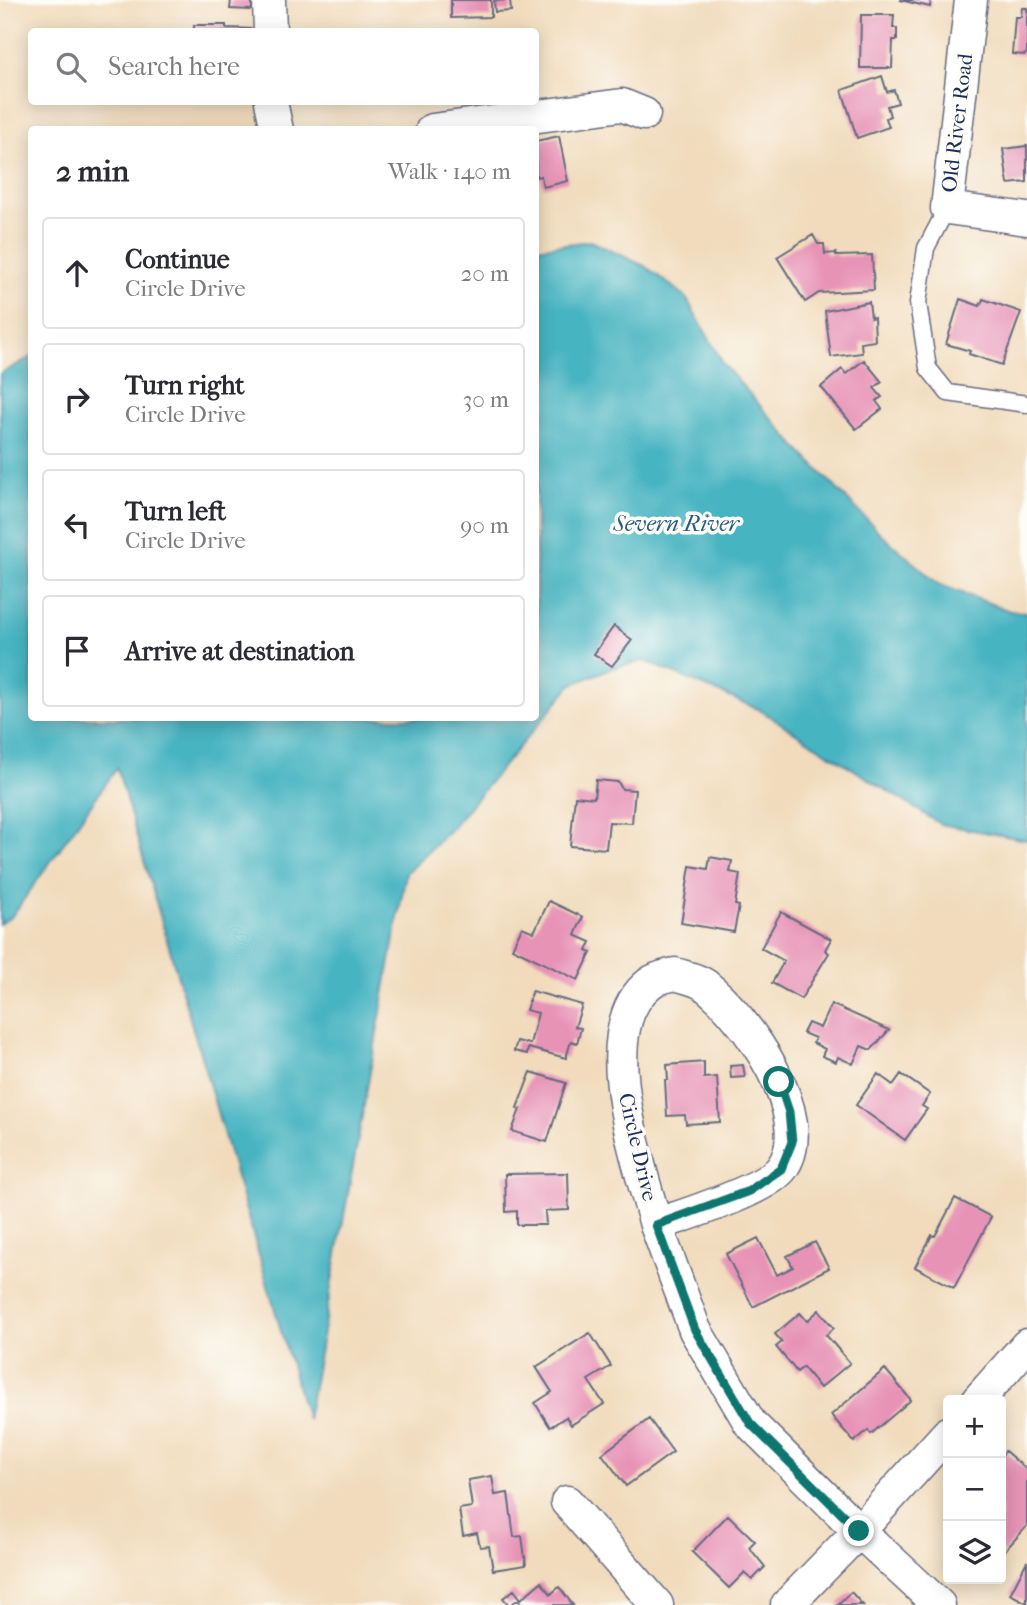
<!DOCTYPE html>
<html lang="en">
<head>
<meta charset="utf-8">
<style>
  body { margin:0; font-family:"IM FELL French Canon",serif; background:#f2f2f3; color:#2b2b33 }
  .controls { position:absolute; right:21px; bottom:21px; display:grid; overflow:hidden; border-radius:7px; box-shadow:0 4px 18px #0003 }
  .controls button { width:63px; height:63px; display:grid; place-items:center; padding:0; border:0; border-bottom:2px solid #e1e1e2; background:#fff; color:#2b2b33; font:35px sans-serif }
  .stop { position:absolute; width:21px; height:21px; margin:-16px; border:5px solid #0f766e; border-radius:50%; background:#fff }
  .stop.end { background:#0f766e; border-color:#fff; box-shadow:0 2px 7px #0008 }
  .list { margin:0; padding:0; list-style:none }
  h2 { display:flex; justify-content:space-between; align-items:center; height:91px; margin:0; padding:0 28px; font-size:30px }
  h2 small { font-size:23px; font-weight:400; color:#7c7c81 }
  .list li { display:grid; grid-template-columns:46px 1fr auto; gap:21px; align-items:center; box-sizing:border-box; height:112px; margin:0 14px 14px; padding:0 14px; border:2px solid #e1e1e2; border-radius:7px }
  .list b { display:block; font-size:26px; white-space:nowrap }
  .list p { margin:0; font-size:23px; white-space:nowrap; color:#7c7c81 }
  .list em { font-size:23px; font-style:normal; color:#7c7c81 }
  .icon { flex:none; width:38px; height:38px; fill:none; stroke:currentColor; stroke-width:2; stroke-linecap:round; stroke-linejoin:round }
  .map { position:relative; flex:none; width:1027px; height:1605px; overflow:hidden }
  .search { position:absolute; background:#fff; box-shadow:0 4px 18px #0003; left:28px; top:28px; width:511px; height:77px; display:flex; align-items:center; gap:18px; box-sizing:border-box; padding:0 24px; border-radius:7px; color:#7c7c81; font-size:26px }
  .panel { position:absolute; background:#fff; box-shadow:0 4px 18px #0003; left:28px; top:126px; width:511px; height:595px; border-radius:7px }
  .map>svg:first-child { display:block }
</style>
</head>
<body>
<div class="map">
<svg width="1027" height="1605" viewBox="0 0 1027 1605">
  <rect width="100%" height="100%" fill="#fdfcf7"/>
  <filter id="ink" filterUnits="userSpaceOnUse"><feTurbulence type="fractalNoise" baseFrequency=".0143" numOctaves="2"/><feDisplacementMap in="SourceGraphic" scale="14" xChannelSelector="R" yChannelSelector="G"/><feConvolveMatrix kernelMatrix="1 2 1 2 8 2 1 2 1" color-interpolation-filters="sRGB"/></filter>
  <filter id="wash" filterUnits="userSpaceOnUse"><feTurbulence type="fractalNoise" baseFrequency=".00686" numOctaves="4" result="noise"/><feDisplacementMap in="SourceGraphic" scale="28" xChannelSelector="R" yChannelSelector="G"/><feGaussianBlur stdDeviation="1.57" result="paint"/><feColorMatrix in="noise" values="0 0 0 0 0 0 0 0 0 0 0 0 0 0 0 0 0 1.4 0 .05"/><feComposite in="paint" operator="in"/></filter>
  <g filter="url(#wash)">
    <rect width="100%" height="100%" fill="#f1dbbc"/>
    <!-- water -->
    <path fill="#46b4c1" stroke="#307290" stroke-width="2" d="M590 241 645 266 685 296 724 365 802 453 882 535 938 584 1010 611 1027 612V840L940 824 758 709 645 661 611 668 571 685 449 831 406 873 307 1420 117 768 12 916 0 924V374L31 357 32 718H536V248Z"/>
    <g id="blocks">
      <!-- building -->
      <path fill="#e793b6" d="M231 0H252V10L230 9Z
        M451 0H491V17L451 18Z
        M510 0 511 11 495 12 494 1Z
        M900 0H931L930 7Z
        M1022 8H1027V52L1025 55 1012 54 1015 17H1021Z
        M861 15H894L893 28H897V40H893L892 68H860Z
        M194 25H226V28L254 29V32H194Z
        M882 76 887 92 894 90 898 103 887 106 890 116 886 118 889 127 857 138 842 90Z
        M559 136 568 181 543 187 541 176 536 177V141Z
        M1027 146V182L1008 184 1003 149Z
        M813 235 818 244H824L825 254 836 253V256L872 255 874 290 819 293 805 302 777 257Z
        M960 299 980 306 983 299 1021 312 1002 365 969 354 970 351 946 344Z
        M869 302 871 318 874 317 875 341 861 343 862 353 831 357 825 311Z
        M864 360 882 382 874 388 882 397 876 401 882 409 856 429 821 387 842 369 846 374Z
        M614 626 632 640 612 666 594 654Z
        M596 780 618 782 622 789 635 790 632 823 609 822 606 849 570 846 575 796 594 798Z
        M710 857 732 861 730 872 740 874 735 905 739 906 734 932 681 923 690 866 708 869Z
        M549 901 583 917 575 935 591 942 587 951 591 953 578 980 512 948 522 927 534 932Z
        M781 912 831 939 825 950 829 953 801 999 772 983 784 961 761 948Z
        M532 991 582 1005 575 1027 581 1028 577 1043 571 1041 566 1058 528 1048 527 1054 514 1051 517 1041 530 1044 538 1013 526 1010Z
        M831 1004 889 1030 871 1050 861 1046 853 1064 838 1057 836 1062 822 1056 825 1049 813 1043 815 1038 803 1033 808 1023 820 1028Z
        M704 1062V1078L717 1077 720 1122 686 1124 685 1115 667 1116 665 1080H668L667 1065Z
        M743 1065 745 1077 731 1078 730 1066Z
        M531 1072 566 1083 547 1142 512 1131 520 1109 517 1108Z
        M878 1074 893 1085 901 1074 930 1094 922 1106 927 1109 905 1140 856 1105Z
        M568 1173 569 1210 545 1211 546 1225H517V1211L506 1212 505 1174Z
        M955 1198 991 1217 954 1288 915 1267 932 1235 935 1236Z
        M758 1238 777 1275 793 1267 787 1256 815 1242 829 1268 753 1307 726 1254Z
        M819 1310 834 1328 826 1335 850 1363 820 1388 803 1367 797 1372 776 1347 782 1342 775 1334 800 1313 807 1321Z
        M590 1333 611 1366 588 1380 604 1404 571 1425 566 1417 550 1427 535 1403 552 1392 536 1367Z
        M885 1369 911 1400 871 1434 868 1430 854 1442 831 1415Z
        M649 1419 673 1452 626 1486 602 1454Z
        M1005 1451 1027 1470V1526L1001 1555V1456Z
        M492 1476 495 1495 508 1493 514 1537 522 1536 526 1565 493 1570 489 1546 480 1547 477 1533 463 1536 459 1509 472 1507 468 1480Z
        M728 1515 755 1541 749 1547 765 1567 752 1580 744 1573 729 1588 692 1552Z
        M1027 1561V1603L1010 1594Z
        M541 1582 551 1594 559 1587 573 1605H523L518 1600 509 1605 503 1598 514 1590 521 1599Z
        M851 1592 863 1605H837Z"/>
    </g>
  </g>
  <g filter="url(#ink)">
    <use href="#blocks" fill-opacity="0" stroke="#666b7f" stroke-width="2"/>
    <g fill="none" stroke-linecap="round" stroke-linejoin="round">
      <defs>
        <path id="service" d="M947 208 926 248 918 303 928 368 948 393 1027 404"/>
        <path id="minor" d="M269 0 270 32
          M971 0 947 208 1027 219
          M271 102 277 130
          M432 130 622 105 644 114
          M675 974C684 977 697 979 705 985 745 1016 818 1117 782 1168 766 1190 684 1215 656 1225 640 1165 590 1029 650 983 656 978 667 976 675 974Z
          M656 1225 695 1330 750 1423 859 1531 939 1605
          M978 1400 1027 1345
          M567 1502 657 1605
          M787 1605 859 1531 948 1433"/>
      </defs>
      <!-- service casing -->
      <use href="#service" stroke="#666b7f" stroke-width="19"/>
      <!-- minor casing -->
      <use href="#minor" stroke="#666b7f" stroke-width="35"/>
      <!-- service -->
      <use href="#service" stroke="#fff" stroke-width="16"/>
      <!-- minor -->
      <use href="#minor" stroke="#fff" stroke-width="32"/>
    </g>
  </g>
  <g fill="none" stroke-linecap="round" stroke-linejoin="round" filter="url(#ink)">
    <!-- route -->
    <path stroke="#0f766e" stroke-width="9" d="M779 1082 789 1112 792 1142 781 1169 749 1191 656 1225 695 1330 750 1423 859 1531"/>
  </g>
  <g text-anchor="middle" stroke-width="7" stroke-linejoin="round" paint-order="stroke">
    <!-- street labels -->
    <g font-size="21" fill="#1b2f5e" stroke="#fdfcf7">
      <text transform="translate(957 123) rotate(-83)" y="7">Old River Road</text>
      <text transform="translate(638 1147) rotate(77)" y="7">Circle Drive</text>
    </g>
    <!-- water labels -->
    <g font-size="23" font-style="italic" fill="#2a5e81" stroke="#fdfcf7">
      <text x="676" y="531">Severn River</text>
    </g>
  </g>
</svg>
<div class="controls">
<button>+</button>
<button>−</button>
<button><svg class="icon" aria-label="layers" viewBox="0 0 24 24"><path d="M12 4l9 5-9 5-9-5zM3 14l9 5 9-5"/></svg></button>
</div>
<div class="stop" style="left:779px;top:1082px"></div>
<div class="stop end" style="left:859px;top:1531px"></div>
<div class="search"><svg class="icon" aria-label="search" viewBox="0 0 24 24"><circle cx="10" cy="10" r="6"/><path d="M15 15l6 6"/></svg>Search here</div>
<section class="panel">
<h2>2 min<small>Walk · 140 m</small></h2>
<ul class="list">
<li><svg class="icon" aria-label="ahead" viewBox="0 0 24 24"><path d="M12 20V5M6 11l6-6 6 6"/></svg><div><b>Continue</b><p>Circle Drive</p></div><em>20 m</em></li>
<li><svg class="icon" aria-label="right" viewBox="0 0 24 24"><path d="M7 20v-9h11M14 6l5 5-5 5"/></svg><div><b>Turn right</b><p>Circle Drive</p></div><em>30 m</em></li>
<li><svg class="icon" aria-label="left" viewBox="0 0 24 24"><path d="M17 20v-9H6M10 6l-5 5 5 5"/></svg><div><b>Turn left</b><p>Circle Drive</p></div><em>90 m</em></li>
<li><svg class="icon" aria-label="arrive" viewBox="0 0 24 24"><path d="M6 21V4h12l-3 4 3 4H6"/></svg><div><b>Arrive at destination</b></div></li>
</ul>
</section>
</div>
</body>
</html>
